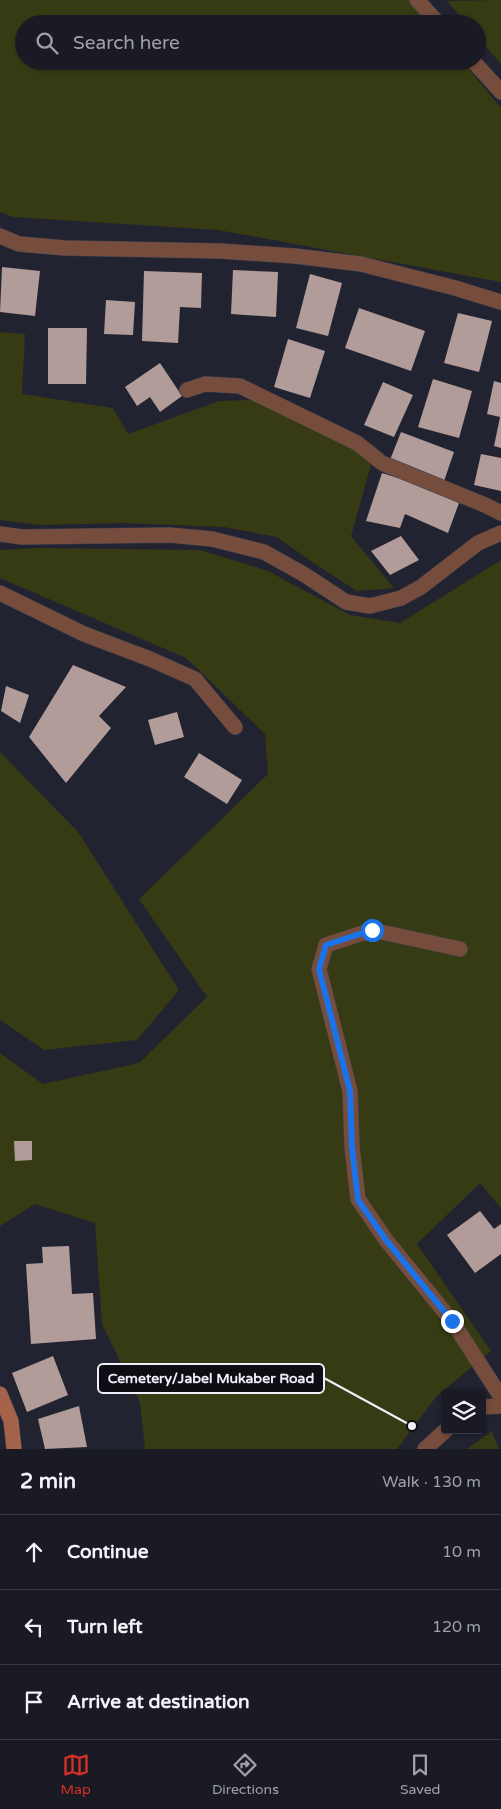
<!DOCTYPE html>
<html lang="en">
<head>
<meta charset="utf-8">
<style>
  body { margin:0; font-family:"Varela Round",sans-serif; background:#272732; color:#f1f3f6 }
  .controls { position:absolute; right:15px; bottom:15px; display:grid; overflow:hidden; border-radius:5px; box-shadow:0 1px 4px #0004 }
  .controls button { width:45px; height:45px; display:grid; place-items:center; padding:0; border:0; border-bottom:1px solid #383842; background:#1a1a25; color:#f1f3f6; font:25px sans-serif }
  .stop { position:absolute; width:15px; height:15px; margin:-11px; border:4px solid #1a73e8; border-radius:50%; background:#fff }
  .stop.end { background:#1a73e8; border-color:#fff; box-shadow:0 1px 5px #0008 }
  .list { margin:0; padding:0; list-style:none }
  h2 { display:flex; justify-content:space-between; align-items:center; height:65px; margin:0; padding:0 20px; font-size:21px }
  h2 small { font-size:16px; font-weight:400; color:#9fa1a7 }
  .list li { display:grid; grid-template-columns:32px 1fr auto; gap:15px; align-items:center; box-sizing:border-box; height:75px; padding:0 20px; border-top:1px solid #383842 }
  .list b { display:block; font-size:19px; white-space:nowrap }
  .list em { font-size:16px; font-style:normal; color:#9fa1a7 }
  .icon { flex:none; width:28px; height:28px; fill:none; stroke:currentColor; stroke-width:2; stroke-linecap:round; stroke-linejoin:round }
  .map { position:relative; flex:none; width:501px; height:1449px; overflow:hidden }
  .search { position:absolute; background:#1a1a25; box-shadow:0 1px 4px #0004; left:15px; right:15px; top:15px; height:55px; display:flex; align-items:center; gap:12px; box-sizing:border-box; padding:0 18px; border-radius:28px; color:#9fa1a7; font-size:19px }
  .sheet { height:290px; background:#1a1a25 }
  nav { display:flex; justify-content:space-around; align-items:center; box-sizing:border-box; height:70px; border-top:1px solid #383842; background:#1a1a25; font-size:14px; color:#9fa1a7 }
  nav a { display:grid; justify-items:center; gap:2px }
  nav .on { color:#d93025 }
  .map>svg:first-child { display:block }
</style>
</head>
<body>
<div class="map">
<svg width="501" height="1449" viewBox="0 0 501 1449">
  <rect width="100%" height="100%" fill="#222331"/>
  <!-- green -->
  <path fill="#373b14" d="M0 0H410L430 24H24V61H462L501 108V282L218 230 13 217 0 212Z
    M501 0V64L477 36V24H467L447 1Z
    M0 332 25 334 22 394 113 408 128 434 219 401 274 399 376 447 351 536 394 588 357 591 315 564 277 537 224 527 124 523 40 525 0 520Z
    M37 548 200 550 268 571 350 615 400 623 501 560V1208L480 1183 417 1244 491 1351 436 1397 397 1449H145L140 1402 102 1324 95 1223 35 1204 0 1226V1053L43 1084 139 1063 207 997 139 899 268 774 265 734 186 658 0 578V550Z
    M0 752 78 832 179 990 137 1040 44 1050 0 1020Z
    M492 1431 499 1449H467Z"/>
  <!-- building -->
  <path fill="#b19c99" d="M2 267 40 271 35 316 0 312Z
    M233 270 278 272 276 317 231 314Z
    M144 271 202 273 201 308 180 307 178 343 142 341Z
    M310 274 342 283 328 336 296 328Z
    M106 300 135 302 133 335 104 334Z
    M359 308 425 331 411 371 345 348Z
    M458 313 492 321 479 372 444 363Z
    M48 328H87L86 384H48Z
    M288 339 325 351 310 398 274 387Z
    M160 363 182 396 160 412 150 397 137 406 125 387Z
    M433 379 472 391 459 438 418 427Z
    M494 381 501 383V448L494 446 500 417 487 414Z
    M383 382 413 395 394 437 364 425Z
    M401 432 454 452 443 484 390 460Z
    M481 454 501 458V491L474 485Z
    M382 473 418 484 459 503 448 533 405 514 400 528 366 521Z
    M401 536 419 560 390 575 371 551Z
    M73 665 126 687 99 716 111 728 66 783 29 737Z
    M6 686 29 695 20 723 1 711Z
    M177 712 184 737 155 745 148 720Z
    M199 753 242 780 227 804 184 777Z
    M14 1141H32V1160L15 1161Z
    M480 1211 494 1229 501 1224V1254L475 1273 447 1235Z
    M69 1246 72 1294 93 1293 96 1339 31 1344 26 1264 43 1263 42 1247Z
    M53 1356 68 1395 27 1412 12 1373Z
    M79 1406 87 1447 45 1449 38 1419Z"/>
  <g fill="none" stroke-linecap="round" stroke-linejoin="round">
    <defs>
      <path id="street" d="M417 0 439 24
        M473 61 501 92
        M0 236 19 244 65 248 220 251 295 256 361 264 455 288 501 302
        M187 390 205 384 240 386 357 443 382 463 485 505 501 513
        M0 534 22 537 170 535 212 539 264 552 305 575 346 602 370 606 401 598 421 587 478 543 501 533
        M0 593 84 634 150 659 195 679 235 727
        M460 949 372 930 326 945 319 969 350 1091 352 1147 358 1199 386 1240 452 1321 501 1397
        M482 1407 501 1406
        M425 1449 446 1430"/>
      <path id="secondary" d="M0 1394 11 1421 14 1449"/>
    </defs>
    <!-- street casing -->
    <use href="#street" stroke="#3f404d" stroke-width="16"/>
    <!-- secondary casing -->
    <use href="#secondary" stroke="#3f404d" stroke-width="16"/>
    <!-- street -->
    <use href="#street" stroke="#764d3d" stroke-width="15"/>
    <!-- secondary -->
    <use href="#secondary" stroke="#a36249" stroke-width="15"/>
  </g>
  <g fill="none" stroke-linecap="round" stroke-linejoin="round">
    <!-- route -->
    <path stroke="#1a73e8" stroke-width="6" d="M372 930 326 945 319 969 350 1091 352 1147 358 1200 386 1240 452 1321"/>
  </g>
  <!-- callouts -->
  <path fill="none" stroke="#eff0f9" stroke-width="2" d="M412 1426L324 1378"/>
  <circle fill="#eff0f9" stroke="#0d0d13" stroke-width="2" cx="412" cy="1426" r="5"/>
  <rect fill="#0d0d13" stroke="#eff0f9" stroke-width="2" x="98" y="1364" width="226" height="29" rx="5"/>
  <g font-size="14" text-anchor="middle" font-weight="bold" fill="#eff0f9">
    <text x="211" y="1383">Cemetery/Jabel Mukaber Road</text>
  </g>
</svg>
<div class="controls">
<button><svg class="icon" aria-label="layers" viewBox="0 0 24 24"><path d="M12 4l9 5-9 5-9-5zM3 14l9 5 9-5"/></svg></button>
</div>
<div class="stop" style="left:372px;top:930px"></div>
<div class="stop end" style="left:452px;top:1321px"></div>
<div class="search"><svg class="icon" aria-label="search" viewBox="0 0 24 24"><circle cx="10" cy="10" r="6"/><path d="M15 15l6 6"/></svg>Search here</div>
</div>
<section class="sheet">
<h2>2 min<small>Walk · 130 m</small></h2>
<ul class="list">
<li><svg class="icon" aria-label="ahead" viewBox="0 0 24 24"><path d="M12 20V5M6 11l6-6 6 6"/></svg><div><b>Continue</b></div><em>10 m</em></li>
<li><svg class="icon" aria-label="left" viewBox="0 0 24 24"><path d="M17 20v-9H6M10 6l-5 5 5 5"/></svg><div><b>Turn left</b></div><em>120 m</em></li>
<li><svg class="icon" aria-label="arrive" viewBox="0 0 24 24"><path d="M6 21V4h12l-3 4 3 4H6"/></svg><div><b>Arrive at destination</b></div></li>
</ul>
</section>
<nav>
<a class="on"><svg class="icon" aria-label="map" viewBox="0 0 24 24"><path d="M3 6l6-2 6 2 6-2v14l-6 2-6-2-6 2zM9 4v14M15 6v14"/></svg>Map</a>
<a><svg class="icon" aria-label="directions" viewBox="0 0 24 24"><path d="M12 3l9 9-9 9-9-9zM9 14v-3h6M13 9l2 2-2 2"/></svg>Directions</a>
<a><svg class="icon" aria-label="saved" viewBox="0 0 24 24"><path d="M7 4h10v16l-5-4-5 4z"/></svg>Saved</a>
</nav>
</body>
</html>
